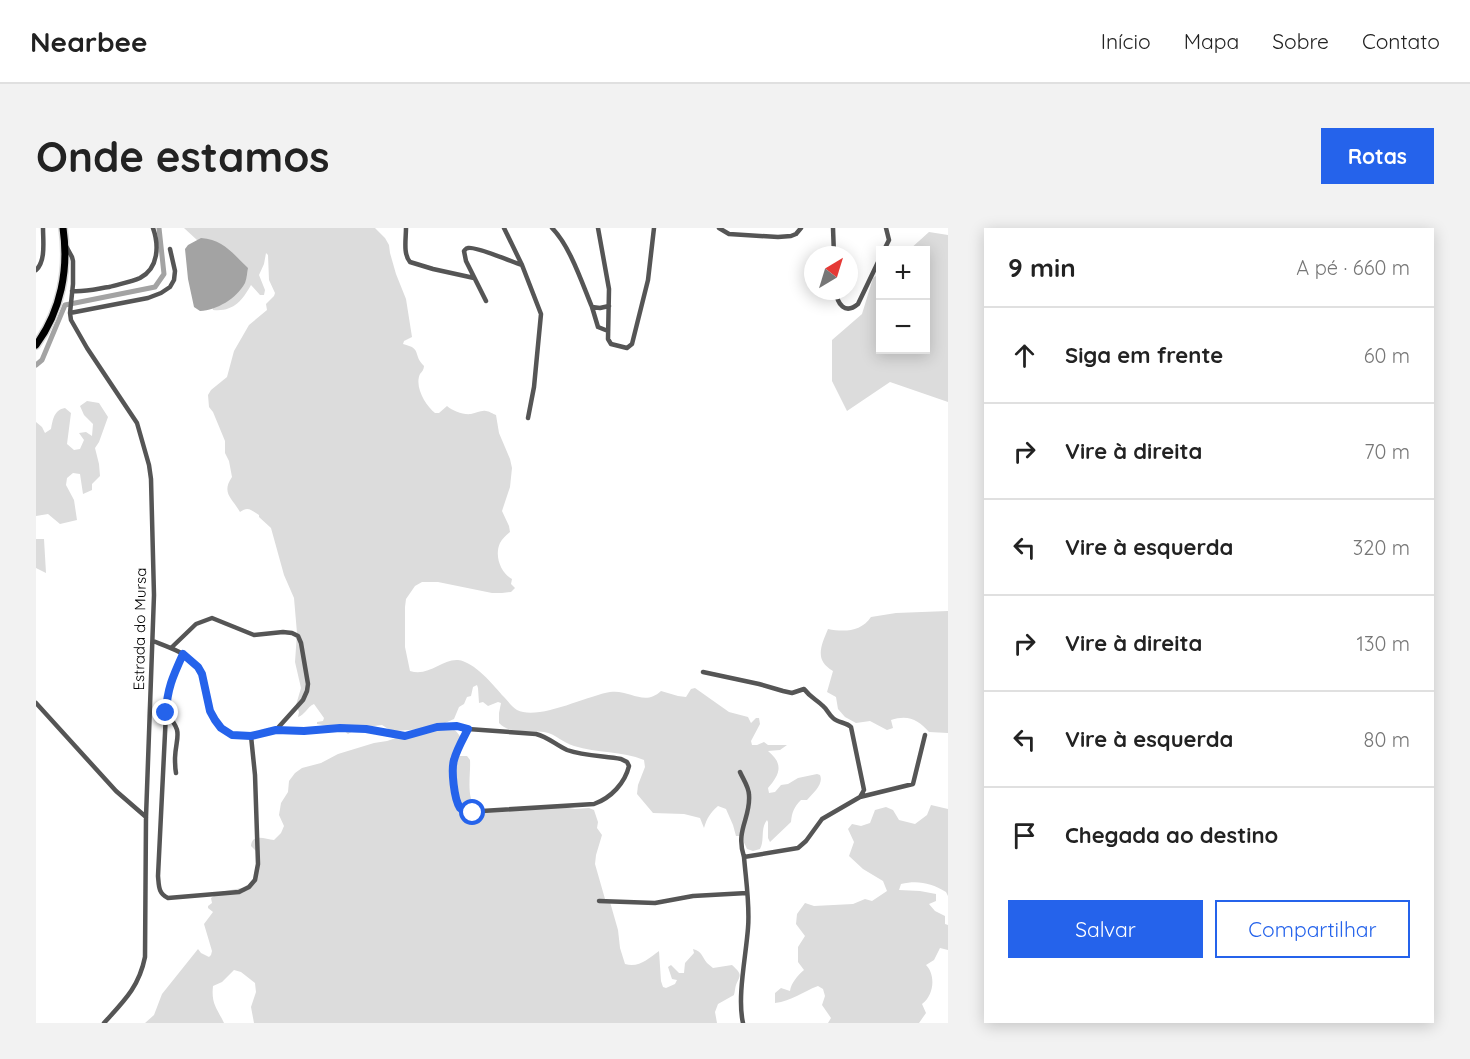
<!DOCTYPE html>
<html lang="pt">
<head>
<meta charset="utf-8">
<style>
  body { margin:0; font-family:Quicksand,sans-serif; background:#f2f2f2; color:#222 }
  .controls { position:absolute; right:18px; top:18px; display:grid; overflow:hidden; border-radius:0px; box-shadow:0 3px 15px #0003 }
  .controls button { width:54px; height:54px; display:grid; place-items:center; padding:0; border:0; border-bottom:2px solid #e0e0e0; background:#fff; color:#222; font:30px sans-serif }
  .compass { position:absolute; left:768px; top:18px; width:54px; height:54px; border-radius:50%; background:#fff; box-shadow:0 3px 15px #0003; rotate:38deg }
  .stop { position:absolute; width:18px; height:18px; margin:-14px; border:4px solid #2563eb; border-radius:50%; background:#fff }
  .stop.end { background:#2563eb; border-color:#fff; box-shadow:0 2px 6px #0008 }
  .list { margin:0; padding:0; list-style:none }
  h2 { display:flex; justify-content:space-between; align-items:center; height:78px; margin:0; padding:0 24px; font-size:26px }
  h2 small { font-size:20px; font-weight:400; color:#767676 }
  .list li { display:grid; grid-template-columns:39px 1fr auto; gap:18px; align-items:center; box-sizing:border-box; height:96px; padding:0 24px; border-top:2px solid #e0e0e0 }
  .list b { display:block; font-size:22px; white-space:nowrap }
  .list em { font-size:20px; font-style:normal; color:#767676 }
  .actions { display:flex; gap:12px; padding:18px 24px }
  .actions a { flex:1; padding:14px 0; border:2px solid #2563eb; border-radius:0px; text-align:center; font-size:21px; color:#2563eb }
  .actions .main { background:#2563eb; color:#fff }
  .icon { flex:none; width:33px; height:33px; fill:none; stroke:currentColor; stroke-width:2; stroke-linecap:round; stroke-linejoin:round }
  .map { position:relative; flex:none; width:912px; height:795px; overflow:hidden; border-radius:0px }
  header { display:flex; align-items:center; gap:36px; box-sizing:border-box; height:84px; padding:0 30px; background:#fff; border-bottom:2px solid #e0e0e0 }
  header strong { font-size:28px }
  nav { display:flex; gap:33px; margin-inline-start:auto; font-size:21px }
  .intro { display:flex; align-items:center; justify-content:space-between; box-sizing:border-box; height:144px; padding:0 36px }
  h1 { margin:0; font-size:42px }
  .button { padding:15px 27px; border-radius:0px; background:#2563eb; color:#fff; font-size:21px; font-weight:700 }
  main { display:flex; gap:36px; padding:0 36px }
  aside { flex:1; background:#fff; border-radius:0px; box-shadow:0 3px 15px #0003 }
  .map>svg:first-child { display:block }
</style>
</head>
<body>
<header>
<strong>Nearbee</strong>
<nav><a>Início</a><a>Mapa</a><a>Sobre</a><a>Contato</a></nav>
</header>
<div class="intro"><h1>Onde estamos</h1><a class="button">Rotas</a></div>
<main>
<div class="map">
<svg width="912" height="795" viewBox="0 0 912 795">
  <rect width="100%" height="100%" fill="#fff"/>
  <!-- green -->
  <path fill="#dcdcdc" d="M148 0H339L349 10 353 17 354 25 360 46 370 71 376 109 368 113 367 116C387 121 376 126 388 138 388 141 386 144 384 146 378 159 390 178 399 185H403L411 178C417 183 427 187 435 186 441 185 445 182 450 183 453 183 457 186 460 187L463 205 474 231 476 240 474 259 466 283 473 298 474 304C470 307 466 311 464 315 458 328 465 345 476 351L475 356 479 360 475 364 466 365H456L402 354H386L379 358 370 371 369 379V419L374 443C393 449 405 431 422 432 439 434 457 457 468 469 472 473 476 479 481 482 502 493 550 468 574 464 594 461 608 479 625 463L642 468 650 469 655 461 659 460 693 484 712 489 715 495 720 490H723L724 496 715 513 716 517H721L728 514 732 517H751L744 522 732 523C748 536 744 546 732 560L733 565 739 564 745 557 752 556 762 550 781 546 784 547C788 556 777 565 771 572H765C758 579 756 584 755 594L734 614 732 610V594L731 592C724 601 729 612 724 621L717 623 711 621 705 608H700L697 597 690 581 682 578C674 585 671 590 668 600L664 590 648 586 617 585 601 566 602 557 609 539 608 532C586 523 561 525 538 518 527 515 520 506 508 504 494 502 474 507 463 495V485L465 475 462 474 452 478 447 474 443 475 442 460 441 457 437 459 435 468 431 469 428 476 423 479 418 491 402 498C414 500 419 499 425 510L422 527 423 528H431L434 532C435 547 429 572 442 582L527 579 539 581 553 580 558 582 562 594 561 600 566 607 560 627 559 636 569 671 574 674 582 702 584 720 589 736C603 740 612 731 623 723L625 753 627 759 630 760 639 756 641 752 636 751 632 739 635 737 643 745H648L649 735 658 725 657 721C666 723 666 729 671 735 673 737 675 738 677 740L696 737C707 747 704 747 700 757 699 760 699 763 698 767L682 776 679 784 681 795H218L215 779 220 764 219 755 205 744 198 742 186 754 177 758C175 776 181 780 188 795H109L118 787 126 766 162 721 165 725 173 729 175 727 176 723 168 696 177 684 172 680V678L176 675 175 670 184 664 211 659 222 644 220 623 215 618C216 605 229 611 238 612L245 605 248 598 243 587 245 575 252 564 253 553 259 545 266 540 285 535 302 526 338 515 351 513 387 501 359 503 354 502 346 497 322 500 312 506 304 500 281 496V494L287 493 288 490 278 476C271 479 269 487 262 489L263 484 260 477 265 460 259 434 261 405 258 370 248 347 235 300 223 289V287C215 282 212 278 204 284 196 270 185 265 196 249L193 233 189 225V213L177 184 173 179 172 167 175 162 191 149 198 123 213 97 231 82 230 76 238 68 239 65 233 52 232 27 230 25 228 36 223 47 229 62 228 67H224L215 57C206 73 197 84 177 82L163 17 161 12Z
    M893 4 912 7V174L854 154 811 183 796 153V112L826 86 837 50 844 45V122H890V22H873Z
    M51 173 63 175 72 189 63 214 59 220 63 236 64 248 56 256V262L47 266 44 246 37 245 31 250 30 257 38 272 41 292 24 296 12 286 0 288V194L6 199 9 205 15 201C17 191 18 182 29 180L35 185 31 216 38 222 44 221 48 212 43 205 50 204 56 208 57 196 48 187 44 178Z
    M0 311H8L10 345 0 340Z
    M912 383V505L893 504C883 492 872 486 855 492L857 500 851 502 834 493 820 495 809 489 802 481 800 469 791 464 797 443C778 432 785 418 792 401 808 404 825 404 835 389L860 385Z
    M895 577 912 581V668L910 664C895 655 882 652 865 656L863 662 884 663 900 666V673L893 676 899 683 909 688V696L912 697V722L904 720 898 732 890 737C900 747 898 767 886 776L890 785 883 795H792L795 790 786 777 789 768 787 761 782 758C766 764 756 773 739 775V765L745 760 754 763C755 755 762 747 768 742L762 734V719L769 708 760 696 761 686 769 675 778 678 817 676 829 671 836 673 851 663 847 653 827 641 813 628 818 614 812 601 816 596 825 598 834 595 839 582 850 579 857 582 863 592 879 596 891 587Z"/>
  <!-- water -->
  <path fill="#a3a3a3" d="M165 10C188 12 196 25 212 40 211 44 211 50 209 55 200 71 181 82 164 83L158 79 152 51 149 21 152 17Z"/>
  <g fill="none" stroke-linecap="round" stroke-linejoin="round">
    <!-- canal -->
    <path stroke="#a3a3a3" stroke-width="5" d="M0 137 6 132 29 77 119 59 128 46 123 0"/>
    <defs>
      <path id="primary" d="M0 117C25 83 33 41 27 0"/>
    </defs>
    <!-- primary casing -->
    <use href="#primary" stroke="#dbdbdb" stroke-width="10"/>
    <!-- street -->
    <path stroke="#555" stroke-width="4.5" d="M370 0C370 11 367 26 374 34L397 41 438 50
      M468 0 486 37 505 86 498 159 492 190
      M516 0C534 18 546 55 556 79L564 80 573 78
      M562 0 573 61 572 111 575 116 591 120 596 116 612 52 618 0
      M683 0 693 6 742 9 755 8 760 6 765 0
      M797 0 798 27
      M30 18 36 29 37 33V56L34 85 35 92 51 120 101 195 113 237 115 251 118 367 110 589 109 729C103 759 88 773 68 795
      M848 22 853 12 850 0
      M0 42C10 33 7 13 7 0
      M36 63C49 64 60 61 73 59 83 56 95 54 104 50 123 40 123 17 117 0
      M800 63C801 76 809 87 822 76L844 30
      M450 73 430 33 428 23C429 22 430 20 432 20 440 18 476 34 486 37
      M556 79 562 99 572 103
      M34 85 112 70 125 65 134 59 138 52 139 43 134 21
      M117 413C132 419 149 424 160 437 177 457 165 499 197 507 212 512 227 503 242 502 251 501 260 503 269 503 289 502 309 499 329 501 342 503 356 509 370 508 376 507 382 505 387 503 403 498 416 497 432 501L500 506C512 509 520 517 531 522 548 528 568 528 585 531L591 534 593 538C589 555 575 570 558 576L430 584C419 576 415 550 417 536 419 524 427 512 432 501
      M135 420 160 396 176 390 218 407 247 404 256 405 262 408 265 415 272 456 271 463 267 472 240 502
      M667 444 723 456 747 463 756 465 768 461C775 470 780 471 787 478 791 481 793 487 797 490 802 495 810 494 815 499L827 557 828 562 824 569 786 591 770 613 762 620 708 629C710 653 714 677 712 700 710 728 701 769 707 795
      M0 475 80 563 110 589
      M130 485 122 648C123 658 122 665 132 670L203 664 213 659 219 652 222 636 219 547 215 508
      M704 544C707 551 713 559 713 567 715 590 699 602 708 629
      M140 545C139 540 139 535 139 530 140 507 148 505 130 485 131 461 137 448 147 426
      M824 569 877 556 889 507
      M563 673 619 675 657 668 711 665"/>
    <!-- primary -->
    <use href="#primary" stroke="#000" stroke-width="7"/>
  </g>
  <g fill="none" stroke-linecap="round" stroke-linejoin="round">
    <!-- route -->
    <path stroke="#2563eb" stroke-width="8" d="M130 485C131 461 137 448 147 426L162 439 166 446 174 483 179 492 185 500 196 507 215 508 240 502 268 503 304 500 330 501 369 508 401 499 421 498 432 501C427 511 421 521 418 532 415 542 418 571 424 580 428 584 432 584 437 585"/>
  </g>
  <g text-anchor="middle" stroke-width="5" stroke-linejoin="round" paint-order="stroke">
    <!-- street labels -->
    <g font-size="15" fill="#000" stroke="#fff">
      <text transform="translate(104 401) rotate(-89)" y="5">Estrada do Mursa</text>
    </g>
  </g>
</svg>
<div class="controls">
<button>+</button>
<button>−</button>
</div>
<svg class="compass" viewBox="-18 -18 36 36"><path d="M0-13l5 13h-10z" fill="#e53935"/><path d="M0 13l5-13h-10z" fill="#767676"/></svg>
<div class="stop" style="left:437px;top:585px"></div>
<div class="stop end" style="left:130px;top:485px"></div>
</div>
<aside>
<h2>9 min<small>A pé · 660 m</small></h2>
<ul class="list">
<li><svg class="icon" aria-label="ahead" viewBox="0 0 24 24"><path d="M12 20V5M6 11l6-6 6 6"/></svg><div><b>Siga em frente</b></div><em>60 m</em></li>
<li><svg class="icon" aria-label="right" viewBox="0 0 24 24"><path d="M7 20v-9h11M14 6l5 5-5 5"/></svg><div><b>Vire à direita</b></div><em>70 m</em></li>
<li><svg class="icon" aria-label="left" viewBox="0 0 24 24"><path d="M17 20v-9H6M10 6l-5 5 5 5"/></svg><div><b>Vire à esquerda</b></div><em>320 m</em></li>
<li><svg class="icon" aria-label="right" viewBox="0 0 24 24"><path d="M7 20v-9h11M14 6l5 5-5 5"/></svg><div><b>Vire à direita</b></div><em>130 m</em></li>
<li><svg class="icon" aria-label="left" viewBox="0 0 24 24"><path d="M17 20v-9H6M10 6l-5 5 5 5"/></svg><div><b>Vire à esquerda</b></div><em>80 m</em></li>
<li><svg class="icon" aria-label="arrive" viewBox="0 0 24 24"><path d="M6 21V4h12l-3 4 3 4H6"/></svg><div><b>Chegada ao destino</b></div></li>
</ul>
<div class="actions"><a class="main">Salvar</a><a>Compartilhar</a></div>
</aside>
</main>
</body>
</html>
